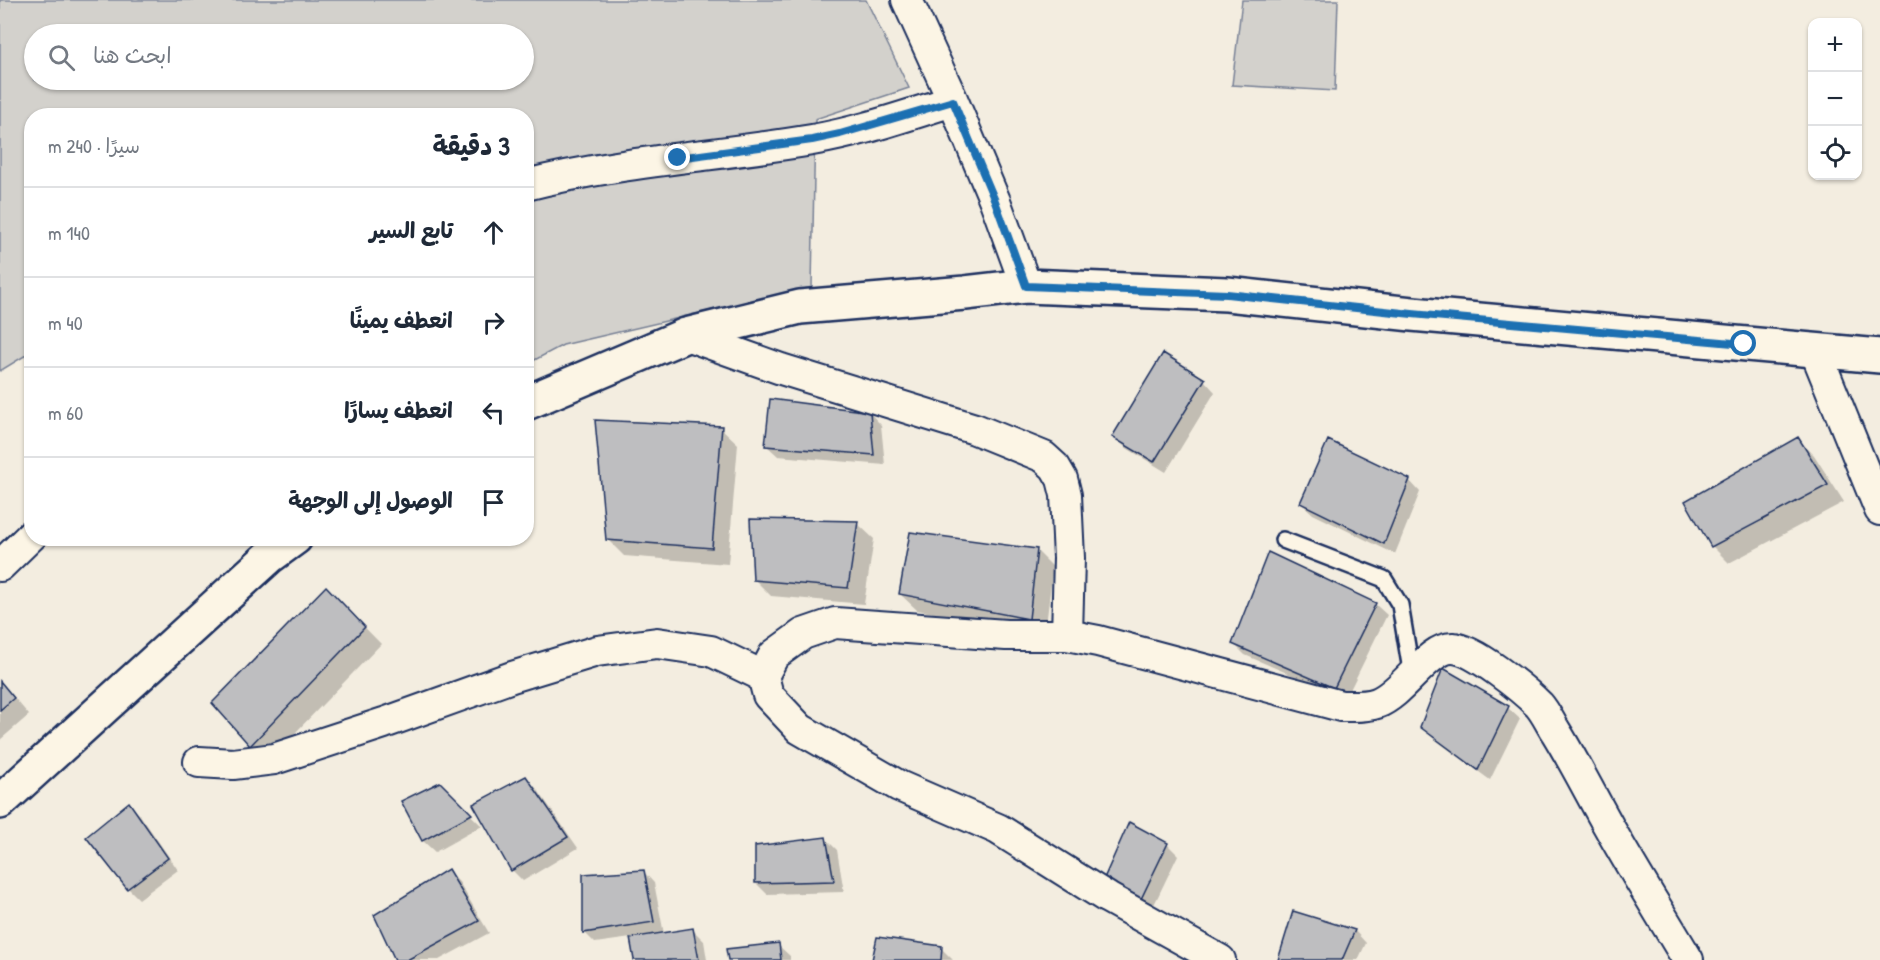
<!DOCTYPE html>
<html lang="ar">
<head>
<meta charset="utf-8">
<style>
  body { margin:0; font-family:"Patrick Hand","Playpen Sans Arabic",sans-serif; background:#f6f6f7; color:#1f2937; direction:rtl }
  .controls { position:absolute; right:18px; top:18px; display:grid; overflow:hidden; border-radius:12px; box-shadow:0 2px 4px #0004 }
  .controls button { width:54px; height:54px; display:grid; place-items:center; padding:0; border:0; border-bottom:2px solid #e0e1e3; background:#fff; color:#1f2937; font:30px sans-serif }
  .stop { position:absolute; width:18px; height:18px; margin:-14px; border:4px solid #1f6fb2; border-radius:50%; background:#fff }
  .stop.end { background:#1f6fb2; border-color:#fff; box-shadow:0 2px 6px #0008 }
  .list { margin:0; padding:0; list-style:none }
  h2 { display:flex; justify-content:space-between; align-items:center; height:78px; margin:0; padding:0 24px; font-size:26px }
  h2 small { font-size:20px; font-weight:400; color:#747a83 }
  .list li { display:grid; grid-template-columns:39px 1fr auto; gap:18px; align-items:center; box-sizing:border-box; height:90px; padding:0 24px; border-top:2px solid #e0e1e3 }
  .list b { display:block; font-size:22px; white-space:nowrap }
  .list em { font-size:20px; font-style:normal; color:#747a83 }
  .icon { flex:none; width:33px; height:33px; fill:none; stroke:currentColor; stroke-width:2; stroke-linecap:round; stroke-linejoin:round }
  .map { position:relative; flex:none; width:1880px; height:960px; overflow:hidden; direction:ltr }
  .search { position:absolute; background:#fff; box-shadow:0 2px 4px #0004; left:24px; top:24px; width:510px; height:66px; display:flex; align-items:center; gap:15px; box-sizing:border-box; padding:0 21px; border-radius:33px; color:#747a83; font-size:22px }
  .panel { position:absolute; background:#fff; box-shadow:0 2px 4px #0004; left:24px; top:108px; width:510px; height:438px; border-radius:24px; direction:rtl }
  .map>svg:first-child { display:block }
</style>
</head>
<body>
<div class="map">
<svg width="1880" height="960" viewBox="0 0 1880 960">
  <rect width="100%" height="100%" fill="#f3ede0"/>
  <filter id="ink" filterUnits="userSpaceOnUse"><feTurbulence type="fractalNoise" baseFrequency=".0167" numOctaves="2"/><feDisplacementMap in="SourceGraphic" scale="12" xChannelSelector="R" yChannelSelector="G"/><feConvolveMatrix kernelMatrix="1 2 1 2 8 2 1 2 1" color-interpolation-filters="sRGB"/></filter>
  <g filter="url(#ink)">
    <!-- green -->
    <path fill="#d3d1cc" stroke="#778095" stroke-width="1.5" fill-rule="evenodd" d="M0 0H866L909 88 815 119 812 287 563 345 527 364 526 116H32L31 352 0 371ZM34 34H524V80H34Z
      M1242 0H1338L1335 91 1232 85Z"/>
    <!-- shadow -->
    <path fill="#0003" d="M1163 356 1204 380 1215 392 1166 472 1125 447 1114 436Z
      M870 413 881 425 885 465 778 456 766 445Z
      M721 428 738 444 728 564 624 556 608 540Z
      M1798 439 1814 455 1844 502 1729 563 1712 546Z
      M1409 480 1420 492 1395 554 1313 514 1301 503Z
      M857 523 874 539 864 604 771 596 755 580Z
      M1036 550 1053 567 1045 634 917 610 900 594Z
      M326 588 381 644 268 761 214 703Z
      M1375 604 1387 615 1346 698 1245 655 1234 644Z
      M1444 670 1508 708 1520 719 1490 780 1433 738 1422 726Z
      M0 681 29 715 0 740Z
      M526 778 537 789 578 848 523 881 512 870Z
      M439 784 482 826 435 852 423 841 403 801Z
      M129 804 140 815 178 870 139 899 128 888Z
      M826 839 837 850 844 892 767 894 756 883Z
      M1167 844 1178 855 1151 911 1104 883Z
      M448 871 459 882 489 933 439 960H397Z
      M643 871 654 883 664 934 692 929 704 941 707 960H635L631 938 595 943 584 932Z
      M1294 913 1355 931 1366 943 1358 960H1279Z
      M778 945 790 956V960H729Z
      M941 948 953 960H873Z"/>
    <!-- building -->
    <path fill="#bebec0" stroke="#1b2f5e" stroke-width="1.5" d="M1163 353 1205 379 1154 462 1112 437Z
      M770 399 870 412 874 455 765 446Z
      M595 420 722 426 712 548 606 540Z
      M1798 437 1828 485 1711 547 1685 501Z
      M1328 440 1410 479 1384 544 1300 503Z
      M750 519 858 521 848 588 753 580Z
      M910 532 1037 549 1029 619 899 594Z
      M1268 552 1376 603 1334 688 1232 644Z
      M326 586 365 627 250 746 212 703Z
      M1443 668 1509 706 1478 770 1420 727Z
      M0 681 14 698 0 710Z
      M526 776 568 837 511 871 473 804Z
      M440 782 472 814 422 841 401 801Z
      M129 802 168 858 127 889 86 837Z
      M1129 822 1168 843 1140 901 1102 883Z
      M826 837 834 881 755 883V846Z
      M448 869 479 921 407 960H395L374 915Z
      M644 870 654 922 583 933V874Z
      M1293 911 1355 930 1342 960H1278Z
      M693 928 699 960H634L630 938Z
      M877 937 942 946 941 960H872Z
      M779 943 781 960H728L726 949Z"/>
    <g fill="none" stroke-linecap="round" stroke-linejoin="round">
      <defs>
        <path id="service" d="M1283 540 1384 579 1400 605 1412 676"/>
        <path id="minor" d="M907 0 953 101 995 201 1026 286
          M526 185C620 161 717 156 812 140 860 132 907 115 953 101
          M686 335 781 369 975 429 1044 457 1055 467 1062 479 1066 495 1069 558 1067 635H1006L835 623 803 634 774 655 763 676 768 695 800 729 899 786 998 829 1108 898 1220 960
          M1815 350 1880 510
          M0 566 32 535
          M1067 635 1098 641 1341 706C1353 706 1366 707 1377 703 1404 693 1428 647 1453 648 1474 649 1524 690 1539 705 1546 713 1550 723 1556 732 1575 763 1591 795 1609 827 1634 872 1662 916 1688 960
          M199 762 233 764 274 759 384 723 512 677 597 651 657 643 711 651 763 676"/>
        <path id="tertiary" d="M526 403 686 335 800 307 965 293 1026 286 1227 294 1412 314 1880 356
          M0 802 269 557 295 538"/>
      </defs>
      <!-- service casing -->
      <use href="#service" stroke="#1b2f5e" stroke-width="20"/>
      <!-- minor casing -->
      <use href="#minor" stroke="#1b2f5e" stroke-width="34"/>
      <!-- tertiary casing -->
      <use href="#tertiary" stroke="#1b2f5e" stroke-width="38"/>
      <!-- service -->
      <use href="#service" stroke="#fcf5e5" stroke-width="15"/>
      <!-- minor -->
      <use href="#minor" stroke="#fcf5e5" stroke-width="30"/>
      <!-- tertiary -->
      <use href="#tertiary" stroke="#fcf5e5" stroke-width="33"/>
    </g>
  </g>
  <g fill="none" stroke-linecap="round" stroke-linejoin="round" filter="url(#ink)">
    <!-- route -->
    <path stroke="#1f6fb2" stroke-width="8" d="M678 158 812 140 840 134 953 101 995 201 1026 286 1227 294 1412 314 1744 344"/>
  </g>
</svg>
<div class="controls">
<button>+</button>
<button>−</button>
<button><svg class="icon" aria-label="locate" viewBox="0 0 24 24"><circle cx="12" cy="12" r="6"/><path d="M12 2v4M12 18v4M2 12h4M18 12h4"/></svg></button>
</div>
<div class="stop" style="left:1744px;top:344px"></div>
<div class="stop end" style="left:678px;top:158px"></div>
<div class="search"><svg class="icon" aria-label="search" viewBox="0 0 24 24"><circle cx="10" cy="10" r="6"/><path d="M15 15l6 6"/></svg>ابحث هنا</div>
<section class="panel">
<h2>3 دقيقة<small>سيرًا · 240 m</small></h2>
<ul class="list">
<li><svg class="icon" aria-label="ahead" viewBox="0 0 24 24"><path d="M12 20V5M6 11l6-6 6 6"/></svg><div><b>تابع السير</b></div><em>140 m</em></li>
<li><svg class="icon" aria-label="right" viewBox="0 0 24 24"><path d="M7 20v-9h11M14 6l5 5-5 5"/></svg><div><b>انعطف يمينًا</b></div><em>40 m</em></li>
<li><svg class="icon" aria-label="left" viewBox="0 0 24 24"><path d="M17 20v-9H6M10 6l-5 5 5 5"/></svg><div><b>انعطف يسارًا</b></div><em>60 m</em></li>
<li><svg class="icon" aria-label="arrive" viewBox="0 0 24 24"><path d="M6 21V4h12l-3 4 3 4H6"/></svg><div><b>الوصول إلى الوجهة</b></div></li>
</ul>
</section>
</div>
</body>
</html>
